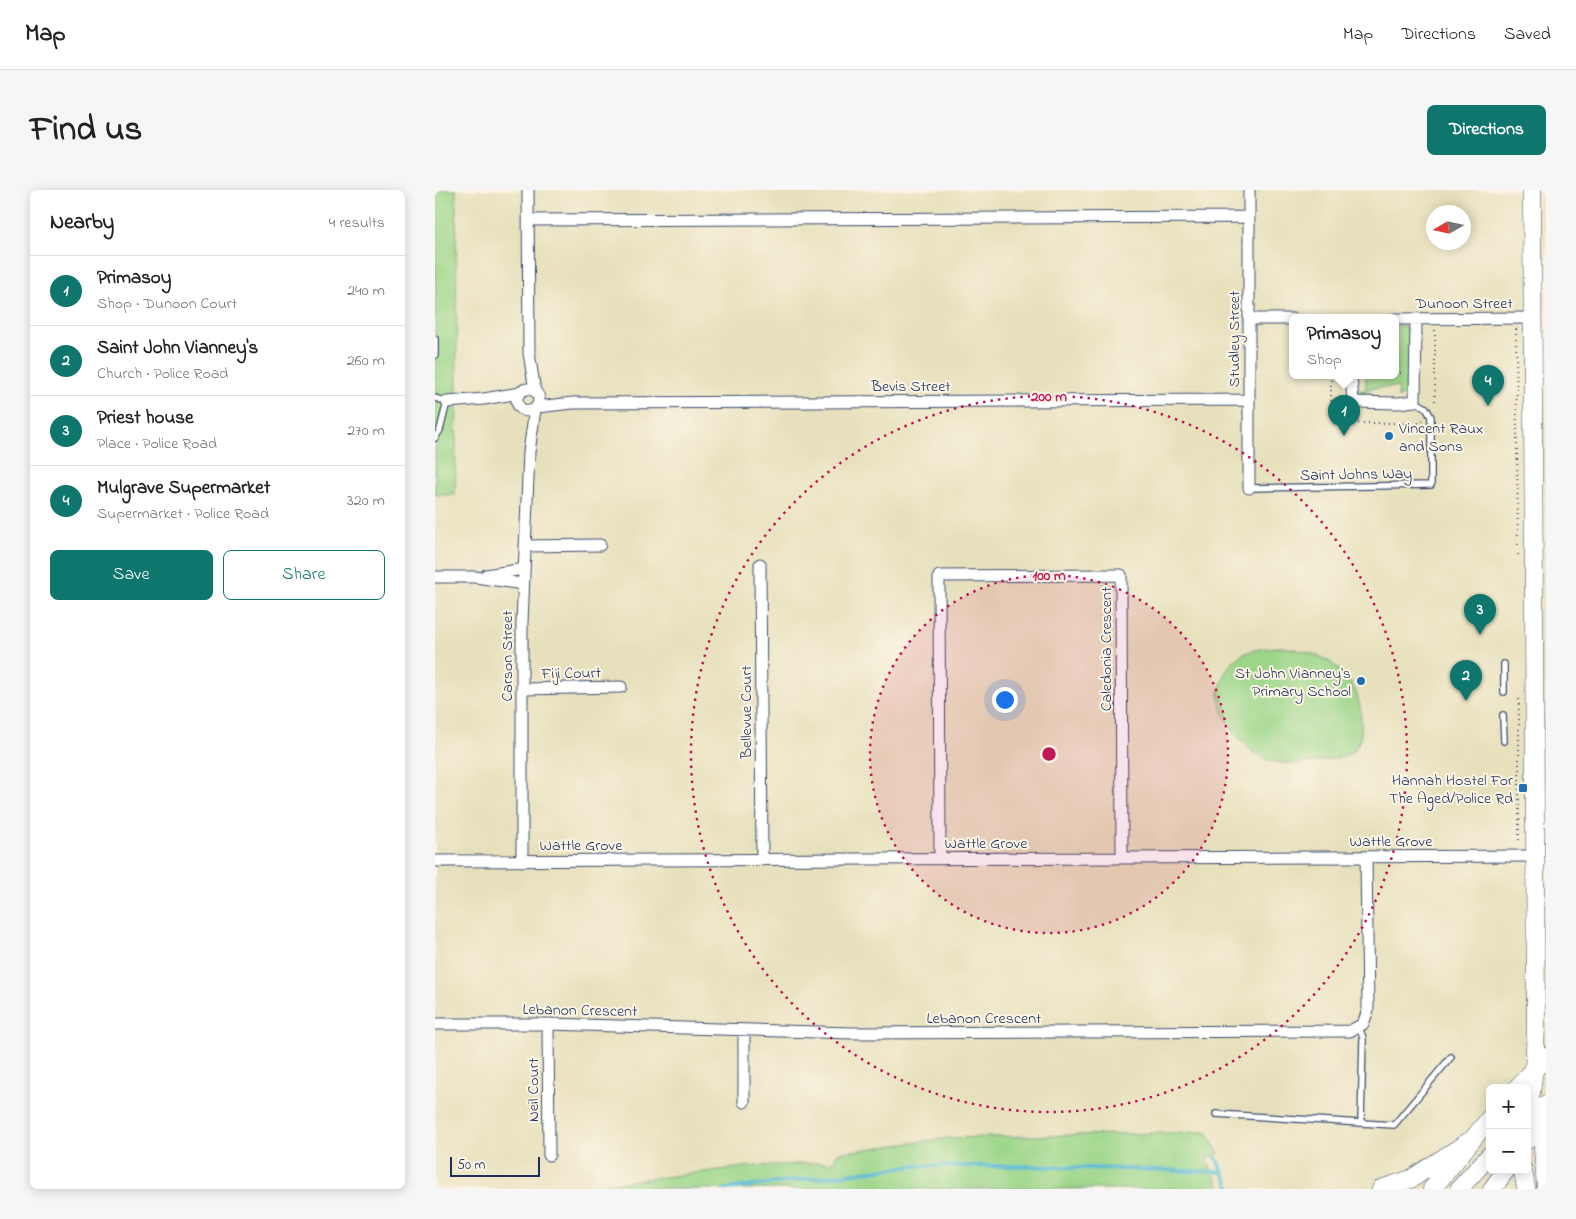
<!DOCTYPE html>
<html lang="en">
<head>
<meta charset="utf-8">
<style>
  body { margin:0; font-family:"Indie Flower",sans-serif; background:#f6f6f6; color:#222 }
  .controls { position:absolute; right:15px; bottom:15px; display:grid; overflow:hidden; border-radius:8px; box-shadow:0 2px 12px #0003 }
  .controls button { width:45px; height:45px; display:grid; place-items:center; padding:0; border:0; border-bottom:1px solid #e0e0e0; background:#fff; color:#222; font:25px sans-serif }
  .compass { position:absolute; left:991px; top:15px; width:45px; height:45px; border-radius:50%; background:#fff; box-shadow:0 2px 12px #0003; rotate:261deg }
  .scale { position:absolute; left:15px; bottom:12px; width:90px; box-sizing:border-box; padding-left:5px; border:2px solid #1b2f5e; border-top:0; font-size:14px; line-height:18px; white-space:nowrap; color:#1b2f5e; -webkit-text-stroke:4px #fcf5e5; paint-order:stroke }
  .you { position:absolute; left:569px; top:509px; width:18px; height:18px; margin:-12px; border:4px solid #fff; border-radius:50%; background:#1a73e8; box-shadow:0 0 0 8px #1a73e833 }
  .badge { display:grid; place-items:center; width:32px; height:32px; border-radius:50%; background:#0f766e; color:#fff; font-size:16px; font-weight:700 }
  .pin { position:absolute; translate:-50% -41px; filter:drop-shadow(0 1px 2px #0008) }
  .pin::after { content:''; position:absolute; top:26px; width:18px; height:15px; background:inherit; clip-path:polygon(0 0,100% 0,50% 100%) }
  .popup { position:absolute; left:854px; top:124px; width:110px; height:65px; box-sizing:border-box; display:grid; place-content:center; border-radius:8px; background:#fff; filter:drop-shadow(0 1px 4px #0005); font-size:16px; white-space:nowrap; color:#767676 }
  .popup b { font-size:19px; color:#222 }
  .popup::after { content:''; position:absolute; left:50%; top:100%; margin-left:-10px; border:10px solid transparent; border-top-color:#fff }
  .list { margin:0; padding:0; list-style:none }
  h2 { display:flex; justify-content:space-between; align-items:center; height:65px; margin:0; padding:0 20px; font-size:21px }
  h2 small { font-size:16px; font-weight:400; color:#767676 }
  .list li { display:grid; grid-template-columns:32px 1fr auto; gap:15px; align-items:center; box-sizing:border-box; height:70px; padding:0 20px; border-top:1px solid #e0e0e0 }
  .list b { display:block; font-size:19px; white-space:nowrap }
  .list p { margin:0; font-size:16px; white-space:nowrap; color:#767676 }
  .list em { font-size:16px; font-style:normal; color:#767676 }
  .actions { display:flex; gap:10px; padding:15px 20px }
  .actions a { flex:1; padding:11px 0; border:1px solid #0f766e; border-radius:8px; text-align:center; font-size:18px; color:#0f766e }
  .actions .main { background:#0f766e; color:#fff }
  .map { position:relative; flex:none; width:1111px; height:999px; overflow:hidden; border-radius:8px }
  header { display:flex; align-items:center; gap:30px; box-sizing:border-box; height:70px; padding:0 25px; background:#fff; border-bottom:1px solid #e0e0e0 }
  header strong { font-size:24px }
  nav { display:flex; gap:28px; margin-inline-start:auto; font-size:18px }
  .intro { display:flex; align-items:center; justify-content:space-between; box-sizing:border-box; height:120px; padding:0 30px }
  h1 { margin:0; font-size:35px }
  .button { padding:12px 22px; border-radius:8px; background:#0f766e; color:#fff; font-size:18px; font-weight:700 }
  main { display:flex; gap:30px; padding:0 30px }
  aside { flex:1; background:#fff; border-radius:8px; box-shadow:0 2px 12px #0003 }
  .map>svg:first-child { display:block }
</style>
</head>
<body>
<header>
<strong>Map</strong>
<nav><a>Map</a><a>Directions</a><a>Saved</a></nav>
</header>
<div class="intro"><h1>Find us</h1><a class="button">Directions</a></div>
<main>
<aside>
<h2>Nearby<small>4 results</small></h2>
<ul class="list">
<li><span class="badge">1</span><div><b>Primasoy</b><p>Shop · Dunoon Court</p></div><em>240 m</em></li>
<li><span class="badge">2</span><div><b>Saint John Vianney's</b><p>Church · Police Road</p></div><em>260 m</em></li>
<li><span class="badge">3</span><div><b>Priest house</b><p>Place · Police Road</p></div><em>270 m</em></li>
<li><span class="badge">4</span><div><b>Mulgrave Supermarket</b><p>Supermarket · Police Road</p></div><em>320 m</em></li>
</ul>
<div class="actions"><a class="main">Save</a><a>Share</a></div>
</aside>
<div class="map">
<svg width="1111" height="999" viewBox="0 0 1111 999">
  <rect width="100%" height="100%" fill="#fcf5e5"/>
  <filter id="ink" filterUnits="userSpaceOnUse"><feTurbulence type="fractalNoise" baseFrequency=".02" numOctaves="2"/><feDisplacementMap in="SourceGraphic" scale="10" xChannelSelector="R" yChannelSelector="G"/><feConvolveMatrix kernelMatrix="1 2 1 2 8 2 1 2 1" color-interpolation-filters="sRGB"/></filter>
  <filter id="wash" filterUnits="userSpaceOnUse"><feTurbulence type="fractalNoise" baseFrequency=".0096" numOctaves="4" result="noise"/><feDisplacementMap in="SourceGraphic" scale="20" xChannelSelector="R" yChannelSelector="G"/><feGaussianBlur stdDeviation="1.12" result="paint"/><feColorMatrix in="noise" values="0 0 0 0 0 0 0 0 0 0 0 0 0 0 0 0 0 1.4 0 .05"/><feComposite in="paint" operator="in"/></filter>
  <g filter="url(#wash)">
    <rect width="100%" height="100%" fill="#e7e0bc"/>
    <!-- green -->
    <path fill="#9cd689" stroke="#5c8274" d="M0 0H21L22 210 20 305H0Z
      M960 135 969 136 975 145 973 202 963 208V197L934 198V208C926 207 922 206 920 197L928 201 931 197V185H960Z
      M846 457C874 461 895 466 913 489 922 501 925 512 926 527 927 537 927 548 921 557 915 567 902 568 891 570 875 573 850 576 834 570 811 563 784 529 784 504 784 499 787 493 788 489 796 461 822 458 846 457Z
      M772 942 784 964 771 969 786 999H134L308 977 399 972 402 963 513 948Z"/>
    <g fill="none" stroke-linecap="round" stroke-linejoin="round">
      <!-- stream -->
      <path stroke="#55b9d3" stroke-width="4" d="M781 968 796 999
        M291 999 477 976H587L788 982"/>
    </g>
  </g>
  <g filter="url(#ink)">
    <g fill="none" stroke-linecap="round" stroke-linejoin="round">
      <defs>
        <path id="service" d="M0 149V165
          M0 208 12 212 5 240 0 248
          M814 298 996 295V227L991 218 980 211
          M1069 502V474
          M1068 525 1069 551
          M924 837 928 848 926 933
          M781 924 959 935 1016 867"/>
        <path id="minor" d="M93 0 94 163 100 201
          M814 0V298
          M93 30 814 27
          M814 129H858
          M960 129 1097 128
          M916 185 918 212 963 213 980 211 981 129
          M82 210a11 11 0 1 1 22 0a11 11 0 1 1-22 0Z
          M12 212 49 209 85 203
          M102 217 138 213 814 210
          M90 356 165 355
          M325 374 327 670
          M51 385 89 379
          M0 387H40L88 394
          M87 499 186 497
          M505 669 504 386 686 385 687 668
          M0 671 1101 666
          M87 671V433L94 262 100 219
          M0 834H113L417 843 915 841 928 834 933 820 931 667
          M113 834 114 965
          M309 912V840"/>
        <path id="primary" d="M1105 920 1111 998
          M1092 930 1099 880 1101 837 1097 0
          M1088 980 1091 999"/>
        <path id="trunk" d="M1082 898 1111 867
          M1092 927 1111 914
          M1092 950 1111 923
          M946 999 976 989 1033 952
          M997 999 1055 928
          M1024 999 1055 965
          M1057 999 1071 980"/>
      </defs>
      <!-- service casing -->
      <use href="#service" stroke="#3a4a6c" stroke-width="8"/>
      <!-- minor casing -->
      <use href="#minor" stroke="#3a4a6c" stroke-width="13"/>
      <!-- primary casing -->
      <use href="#primary" stroke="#3a4a6c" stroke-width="19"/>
      <!-- trunk casing -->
      <use href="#trunk" stroke="#3a4a6c" stroke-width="19"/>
      <!-- path -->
      <path stroke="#3a4a6c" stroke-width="2" stroke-dasharray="1 4" stroke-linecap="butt" d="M1081 139 1083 366
        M1000 140V215
        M960 183H968
        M896 185V233H985L988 230
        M1084 509V654"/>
      <!-- service -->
      <use href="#service" stroke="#fff" stroke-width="5.5"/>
      <!-- minor -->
      <use href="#minor" stroke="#fff" stroke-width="11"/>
      <!-- primary -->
      <use href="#primary" stroke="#fff" stroke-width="18"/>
      <!-- trunk -->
      <use href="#trunk" stroke="#fff" stroke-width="18"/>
    </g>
  </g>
  <!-- distance rings -->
  <circle cx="614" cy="564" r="179" fill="#c2185b" fill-opacity=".12"/>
  <g fill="none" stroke="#c2185b" stroke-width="2.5" stroke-dasharray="2.5 5">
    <circle cx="614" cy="564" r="179"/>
    <circle cx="614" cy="564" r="358"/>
  </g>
  <!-- markers -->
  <g fill="#1f6fb2" stroke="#fcf5e5" stroke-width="2">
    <circle cx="954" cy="246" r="5"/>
    <circle cx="926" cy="491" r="5"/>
    <rect x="1083" y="593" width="10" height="10" rx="2.5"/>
  </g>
  <g text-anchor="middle" stroke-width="4" stroke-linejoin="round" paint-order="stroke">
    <!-- street labels -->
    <g font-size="16" fill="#1b2f5e" stroke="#fcf5e5">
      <text x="1029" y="118">Dunoon Street</text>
      <text transform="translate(798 149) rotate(-90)" y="6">Studley Street</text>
      <text x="476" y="201">Bevis Street</text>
      <text transform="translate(921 283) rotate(-1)" y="6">Saint Johns Way</text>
      <text transform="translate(670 459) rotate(-90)" y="6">Caledonia Crescent</text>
      <text transform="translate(71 466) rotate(-90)" y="6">Carson Street</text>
      <text transform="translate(136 482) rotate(-1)" y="6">Fiji Court</text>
      <text transform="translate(310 522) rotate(-90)" y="6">Bellevue Court</text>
      <text x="956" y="656">Wattle Grove</text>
      <text x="551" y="658">Wattle Grove</text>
      <text x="146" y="660">Wattle Grove</text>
      <text transform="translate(145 819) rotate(1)" y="6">Lebanon Crescent</text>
      <text x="549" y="833">Lebanon Crescent</text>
      <text transform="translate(97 900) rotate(-90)" y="6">Neil Court</text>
    </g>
    <!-- poi labels -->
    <g font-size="16" fill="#1b2f5e" stroke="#fcf5e5" text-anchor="end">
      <text x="964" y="243" text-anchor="start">Vincent Raux<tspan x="964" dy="18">and Sons</tspan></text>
      <text x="916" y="488">St John Vianney's<tspan x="916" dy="18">Primary School</tspan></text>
      <text x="1078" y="595">Hannah Hostel For<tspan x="1078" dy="18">The Aged/Police Rd</tspan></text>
    </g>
  </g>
  <circle cx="614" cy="564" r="8" fill="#c2185b" stroke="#fcf5e5" stroke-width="2.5"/>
  <g font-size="15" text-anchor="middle" font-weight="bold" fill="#c2185b" stroke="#fcf5e5" stroke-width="4" stroke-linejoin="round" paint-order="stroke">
    <text x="614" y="211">200 m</text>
    <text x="614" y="390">100 m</text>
  </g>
</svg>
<div class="controls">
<button>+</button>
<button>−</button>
</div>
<svg class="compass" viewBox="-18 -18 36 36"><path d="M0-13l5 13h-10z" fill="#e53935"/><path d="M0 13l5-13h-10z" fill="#767676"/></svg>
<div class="scale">50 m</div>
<div class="you"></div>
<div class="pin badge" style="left:909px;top:246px">1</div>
<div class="popup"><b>Primasoy</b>Shop</div>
<div class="pin badge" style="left:1031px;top:511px">2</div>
<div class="pin badge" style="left:1045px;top:445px">3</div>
<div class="pin badge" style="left:1053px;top:216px">4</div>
</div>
</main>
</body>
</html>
